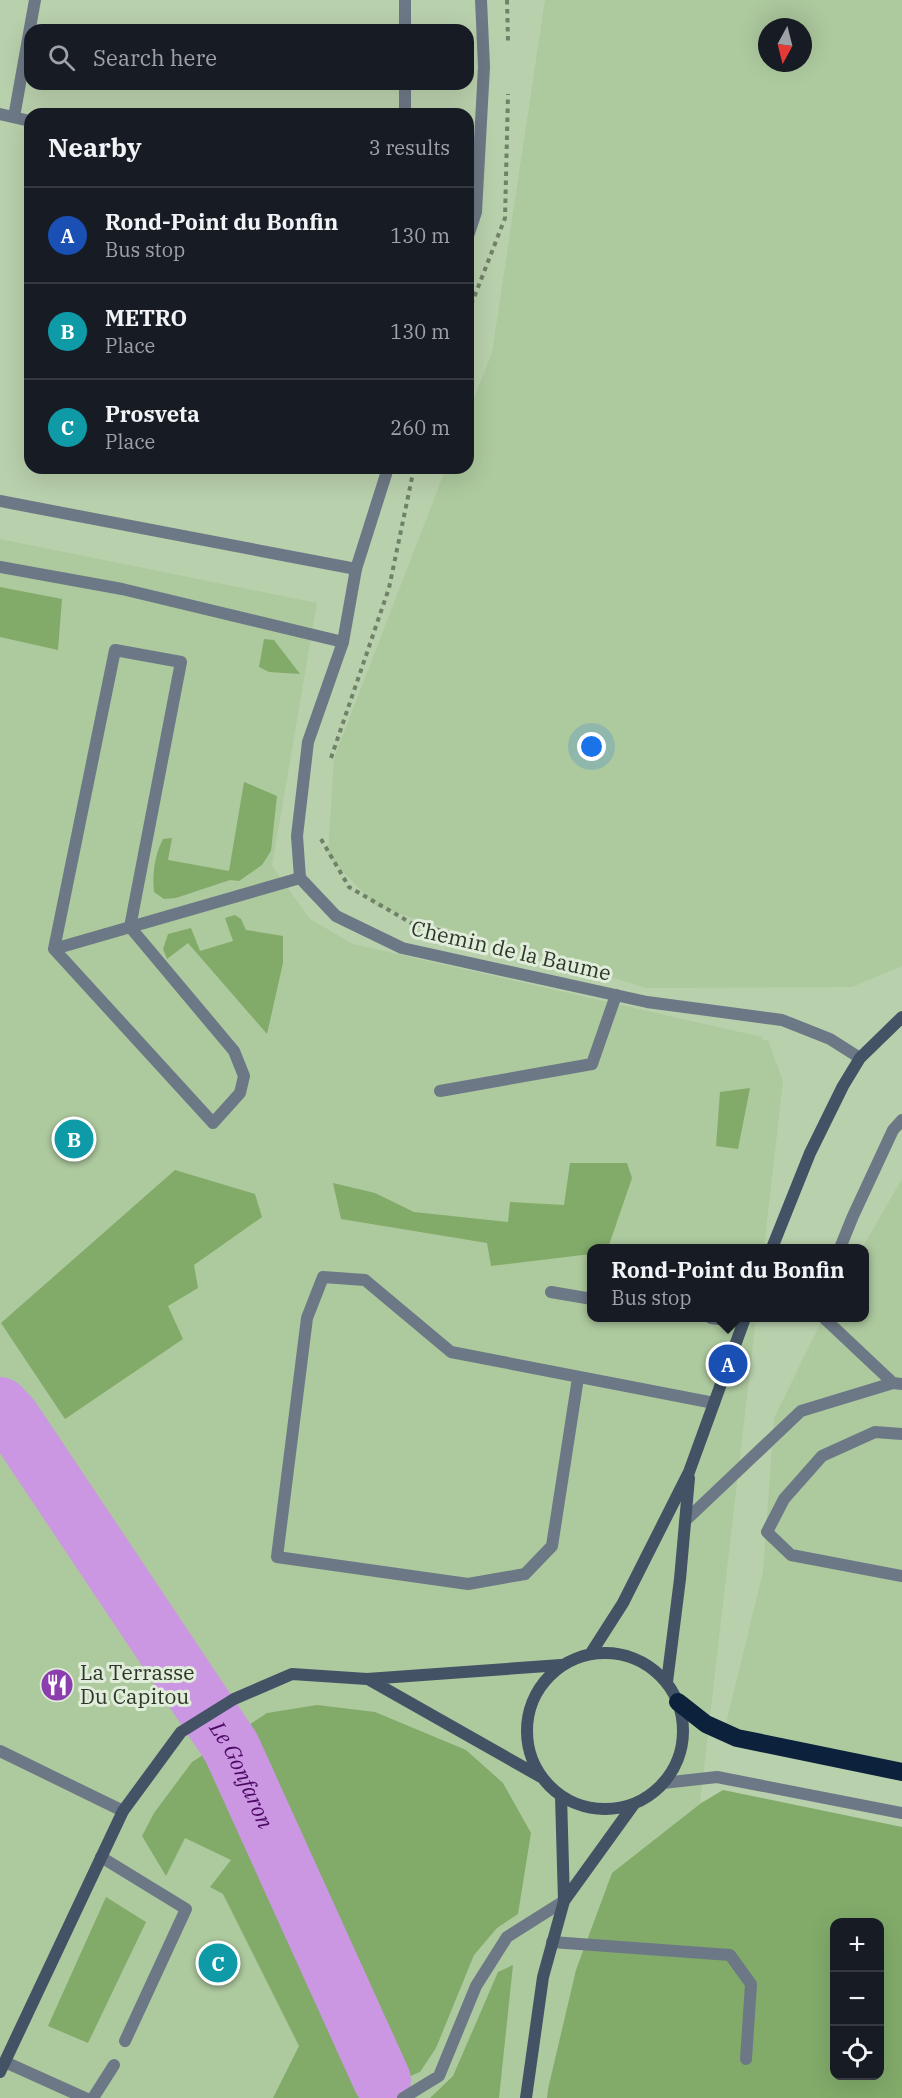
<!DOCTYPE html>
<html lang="en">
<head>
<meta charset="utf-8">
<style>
  body { margin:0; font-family:"IBM Plex Serif",serif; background:#20242c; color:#f1f3f6 }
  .controls { position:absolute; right:18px; bottom:18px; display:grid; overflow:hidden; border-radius:12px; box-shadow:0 6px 24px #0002 }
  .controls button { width:54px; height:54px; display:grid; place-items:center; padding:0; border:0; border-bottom:2px solid #363941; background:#171b24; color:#f1f3f6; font:30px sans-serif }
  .compass { position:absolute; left:758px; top:18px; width:54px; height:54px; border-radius:50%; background:#171b24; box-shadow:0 6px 24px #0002; rotate:187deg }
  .you { position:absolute; left:592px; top:747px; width:21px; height:21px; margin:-15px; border:4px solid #fff; border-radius:50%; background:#1a73e8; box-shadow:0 0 0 9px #1a73e833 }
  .badge { display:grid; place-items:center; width:39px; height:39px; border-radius:50%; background:#0f766e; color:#fff; font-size:20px; font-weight:700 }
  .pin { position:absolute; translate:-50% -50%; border:3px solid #fff; box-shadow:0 2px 6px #0006 }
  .popup { position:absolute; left:587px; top:1244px; width:282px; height:78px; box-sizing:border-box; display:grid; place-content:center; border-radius:12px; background:#171b24; filter:drop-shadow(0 2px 4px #0005); font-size:20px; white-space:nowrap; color:#9ea1a6 }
  .popup b { font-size:22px; color:#f1f3f6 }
  .popup::after { content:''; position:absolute; left:50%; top:100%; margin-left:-12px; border:12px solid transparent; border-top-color:#171b24 }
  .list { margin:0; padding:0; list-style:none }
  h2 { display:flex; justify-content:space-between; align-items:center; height:78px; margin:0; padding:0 24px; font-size:26px }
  h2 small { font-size:20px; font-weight:400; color:#9ea1a6 }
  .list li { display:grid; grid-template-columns:39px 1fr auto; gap:18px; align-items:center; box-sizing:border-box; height:96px; padding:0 24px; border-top:2px solid #363941 }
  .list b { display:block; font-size:22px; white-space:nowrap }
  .list p { margin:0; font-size:20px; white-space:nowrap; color:#9ea1a6 }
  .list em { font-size:20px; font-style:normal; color:#9ea1a6 }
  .icon { flex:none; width:33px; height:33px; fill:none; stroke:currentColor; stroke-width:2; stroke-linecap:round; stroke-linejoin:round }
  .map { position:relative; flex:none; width:902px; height:2098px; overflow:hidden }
  .search { position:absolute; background:#171b24; box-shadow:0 6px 24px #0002; left:24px; top:24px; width:450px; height:66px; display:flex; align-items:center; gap:15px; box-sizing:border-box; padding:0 21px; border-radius:18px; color:#9ea1a6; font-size:22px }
  .panel { position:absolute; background:#171b24; box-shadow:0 6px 24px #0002; left:24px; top:108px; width:450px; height:366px; border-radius:18px }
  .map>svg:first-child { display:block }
</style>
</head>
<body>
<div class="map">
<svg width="902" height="2098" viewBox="0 0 902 2098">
  <rect width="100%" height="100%" fill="#b9d0ac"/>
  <!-- built -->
  <path fill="#adc99e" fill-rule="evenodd" d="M545 0H902V966L852 987 647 988 377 907 328 856 334 758 446 468H468V413L492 353ZM767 27H803V63H767Z
    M0 539 317 603 272 866 310 919 353 944 762 1037V1040H768L783 1081 764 1248H592V1318H756L700 1803 723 1790 902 1827V2098H0ZM834 1922H880V2076H834Z
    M902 1179V1764L724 1732 763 1572 774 1418 823 1318H864V1248H862Z"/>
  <!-- green -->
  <path fill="#82ab6a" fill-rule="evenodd" d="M0 587 62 599 58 650 0 637Z
    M264 639 274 640 300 674 269 672 259 667Z
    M244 782 277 796 271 851 262 865 239 881 230 880 176 898 164 899 154 892C152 874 155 854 163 839L172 838 168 860 229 871Z
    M235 915 241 919 246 930 283 936V963L267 1034 188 943 167 959 163 949 168 934 191 928 200 951 233 941 225 918Z
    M750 1088 738 1149 716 1146 720 1092Z
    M570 1163H627L632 1178 608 1248H592L591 1254 491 1266 487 1243 341 1219 333 1183 375 1193 414 1212 508 1222 510 1202 564 1205Z
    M175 1170 255 1194 262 1217 194 1265 198 1288 168 1306 183 1339 65 1419 1 1323Z
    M317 1705 375 1712 466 1750 503 1783 531 1833 518 1914 497 1928 474 1955 436 2048 420 2072 358 2098H273L299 2046 223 1894 210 1887 231 1860 185 1838 166 1876 142 1836 154 1813 192 1762 267 1713Z
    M723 1790 902 1827V2098H547L548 2089 576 1970 612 1873 700 1804ZM834 1922H880V2076H834Z
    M106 1897 146 1922 88 2043 48 2026Z
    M513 1965 499 2098H430L453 2076 498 1972Z"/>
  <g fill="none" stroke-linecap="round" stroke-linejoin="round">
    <!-- river -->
    <path stroke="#cb97e3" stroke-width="58" id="s1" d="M0 1406 12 1419 231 1747 382 2080"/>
    <!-- path -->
    <path stroke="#718068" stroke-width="4" stroke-dasharray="4.5 4.5" stroke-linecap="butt" d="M507 0 508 41
      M468 313 505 218 508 94
      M331 758 389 588 414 468
      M321 839 349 887 411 923 455 934"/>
    <!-- lane -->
    <path stroke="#6d7886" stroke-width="12" d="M405 0V30
      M405 84V114
      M0 114 30 121
      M14 117 35 0
      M0 501 356 569
      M0 567 122 589 343 642
      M115 650 181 662 130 927 234 1051 244 1076 240 1093 213 1123 54 949Z
      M54 949 300 878
      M440 1091 592 1064 616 995
      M840 1248 853 1216 893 1130 902 1120
      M551 1292 592 1299
      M711 1318 743 1322
      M824 1318 893 1383 902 1384
      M578 1378 552 1546 525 1574 468 1584 277 1557 307 1318 323 1277 365 1280 451 1352 714 1403
      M902 1434 875 1432 822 1456 784 1499 767 1532 791 1555 902 1576
      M685 1521 801 1411 893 1383
      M663 1783 717 1777 902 1813
      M101 1857 186 1909 125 2041
      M552 1942 730 1955 751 1984 746 2059
      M5 2062 85 2098
      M93 2098 114 2065
      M403 2098 439 2076 476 1986 507 1937 564 1901"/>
    <!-- street -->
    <path stroke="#6d7886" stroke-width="12" d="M468 236 476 212 484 67 481 0
      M388 468 356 569 343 642 308 742 297 836 300 878 336 916 402 948 647 1002 782 1020 830 1039 860 1058
      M0 1751 123 1811"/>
    <!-- secondary -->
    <path stroke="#435265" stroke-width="12" d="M772 1248 810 1153 843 1086 860 1058 902 1017
      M527 1731a78 78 0 1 1 156 0a78 78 0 1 1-156 0Z
      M591 1653 623 1603 689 1472 745 1318
      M368 1679 541 1777
      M667 1682 680 1579 689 1478
      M564 1901 634 1804
      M0 2072 123 1811 181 1732 234 1699 292 1674 367 1679 561 1665
      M526 2098 543 1977 564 1901 561 1796"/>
    <!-- highway -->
    <path stroke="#0c213b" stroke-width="18" d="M678 1702 706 1724 737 1738 902 1772"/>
  </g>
  <!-- icons -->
  <defs>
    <symbol id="restaurant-disc" viewBox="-11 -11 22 22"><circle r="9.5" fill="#8d3eae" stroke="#e0edda"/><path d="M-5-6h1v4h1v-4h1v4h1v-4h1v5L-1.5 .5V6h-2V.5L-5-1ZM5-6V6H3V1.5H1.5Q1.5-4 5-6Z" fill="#fff"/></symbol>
  </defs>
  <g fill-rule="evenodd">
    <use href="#restaurant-disc" x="38" y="1666" width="38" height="38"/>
  </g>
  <g text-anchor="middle" stroke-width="6" stroke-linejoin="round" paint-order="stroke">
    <!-- street labels -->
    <g font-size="21" fill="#2d3628" stroke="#e0edda">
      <text transform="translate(511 951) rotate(13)" y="7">Chemin de la Baume</text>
    </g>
    <!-- poi labels -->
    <g font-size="21" fill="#2d3628" stroke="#e0edda" text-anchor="start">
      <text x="80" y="1680">La Terrasse<tspan x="80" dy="24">Du Capitou</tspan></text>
    </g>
    <!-- water labels -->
    <g font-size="22" font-style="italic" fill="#4e0966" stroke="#e0edda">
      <text dy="8" stroke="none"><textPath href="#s1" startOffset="442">Le Gonfaron</textPath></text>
    </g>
  </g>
</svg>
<div class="controls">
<button>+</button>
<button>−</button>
<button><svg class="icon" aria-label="locate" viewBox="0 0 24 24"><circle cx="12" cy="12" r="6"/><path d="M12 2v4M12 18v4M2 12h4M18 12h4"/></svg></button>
</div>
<svg class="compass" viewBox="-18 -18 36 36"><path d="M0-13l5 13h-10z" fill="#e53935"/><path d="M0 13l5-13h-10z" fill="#9ea1a6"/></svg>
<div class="you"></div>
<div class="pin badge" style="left:728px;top:1364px;background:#1a4fb4">A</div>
<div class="popup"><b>Rond-Point du Bonfin</b>Bus stop</div>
<div class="pin badge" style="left:74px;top:1139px;background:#0f9aa8">B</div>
<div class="pin badge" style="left:218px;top:1963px;background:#0f9aa8">C</div>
<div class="search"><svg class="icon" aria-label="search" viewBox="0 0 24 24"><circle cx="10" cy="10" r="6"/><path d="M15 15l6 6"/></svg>Search here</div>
<section class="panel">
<h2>Nearby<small>3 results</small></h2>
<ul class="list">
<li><span class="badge" style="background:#1a4fb4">A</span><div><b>Rond-Point du Bonfin</b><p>Bus stop</p></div><em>130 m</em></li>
<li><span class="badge" style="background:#0f9aa8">B</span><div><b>METRO</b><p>Place</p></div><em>130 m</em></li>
<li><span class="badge" style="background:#0f9aa8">C</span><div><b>Prosveta</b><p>Place</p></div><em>260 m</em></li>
</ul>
</section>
</div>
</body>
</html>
